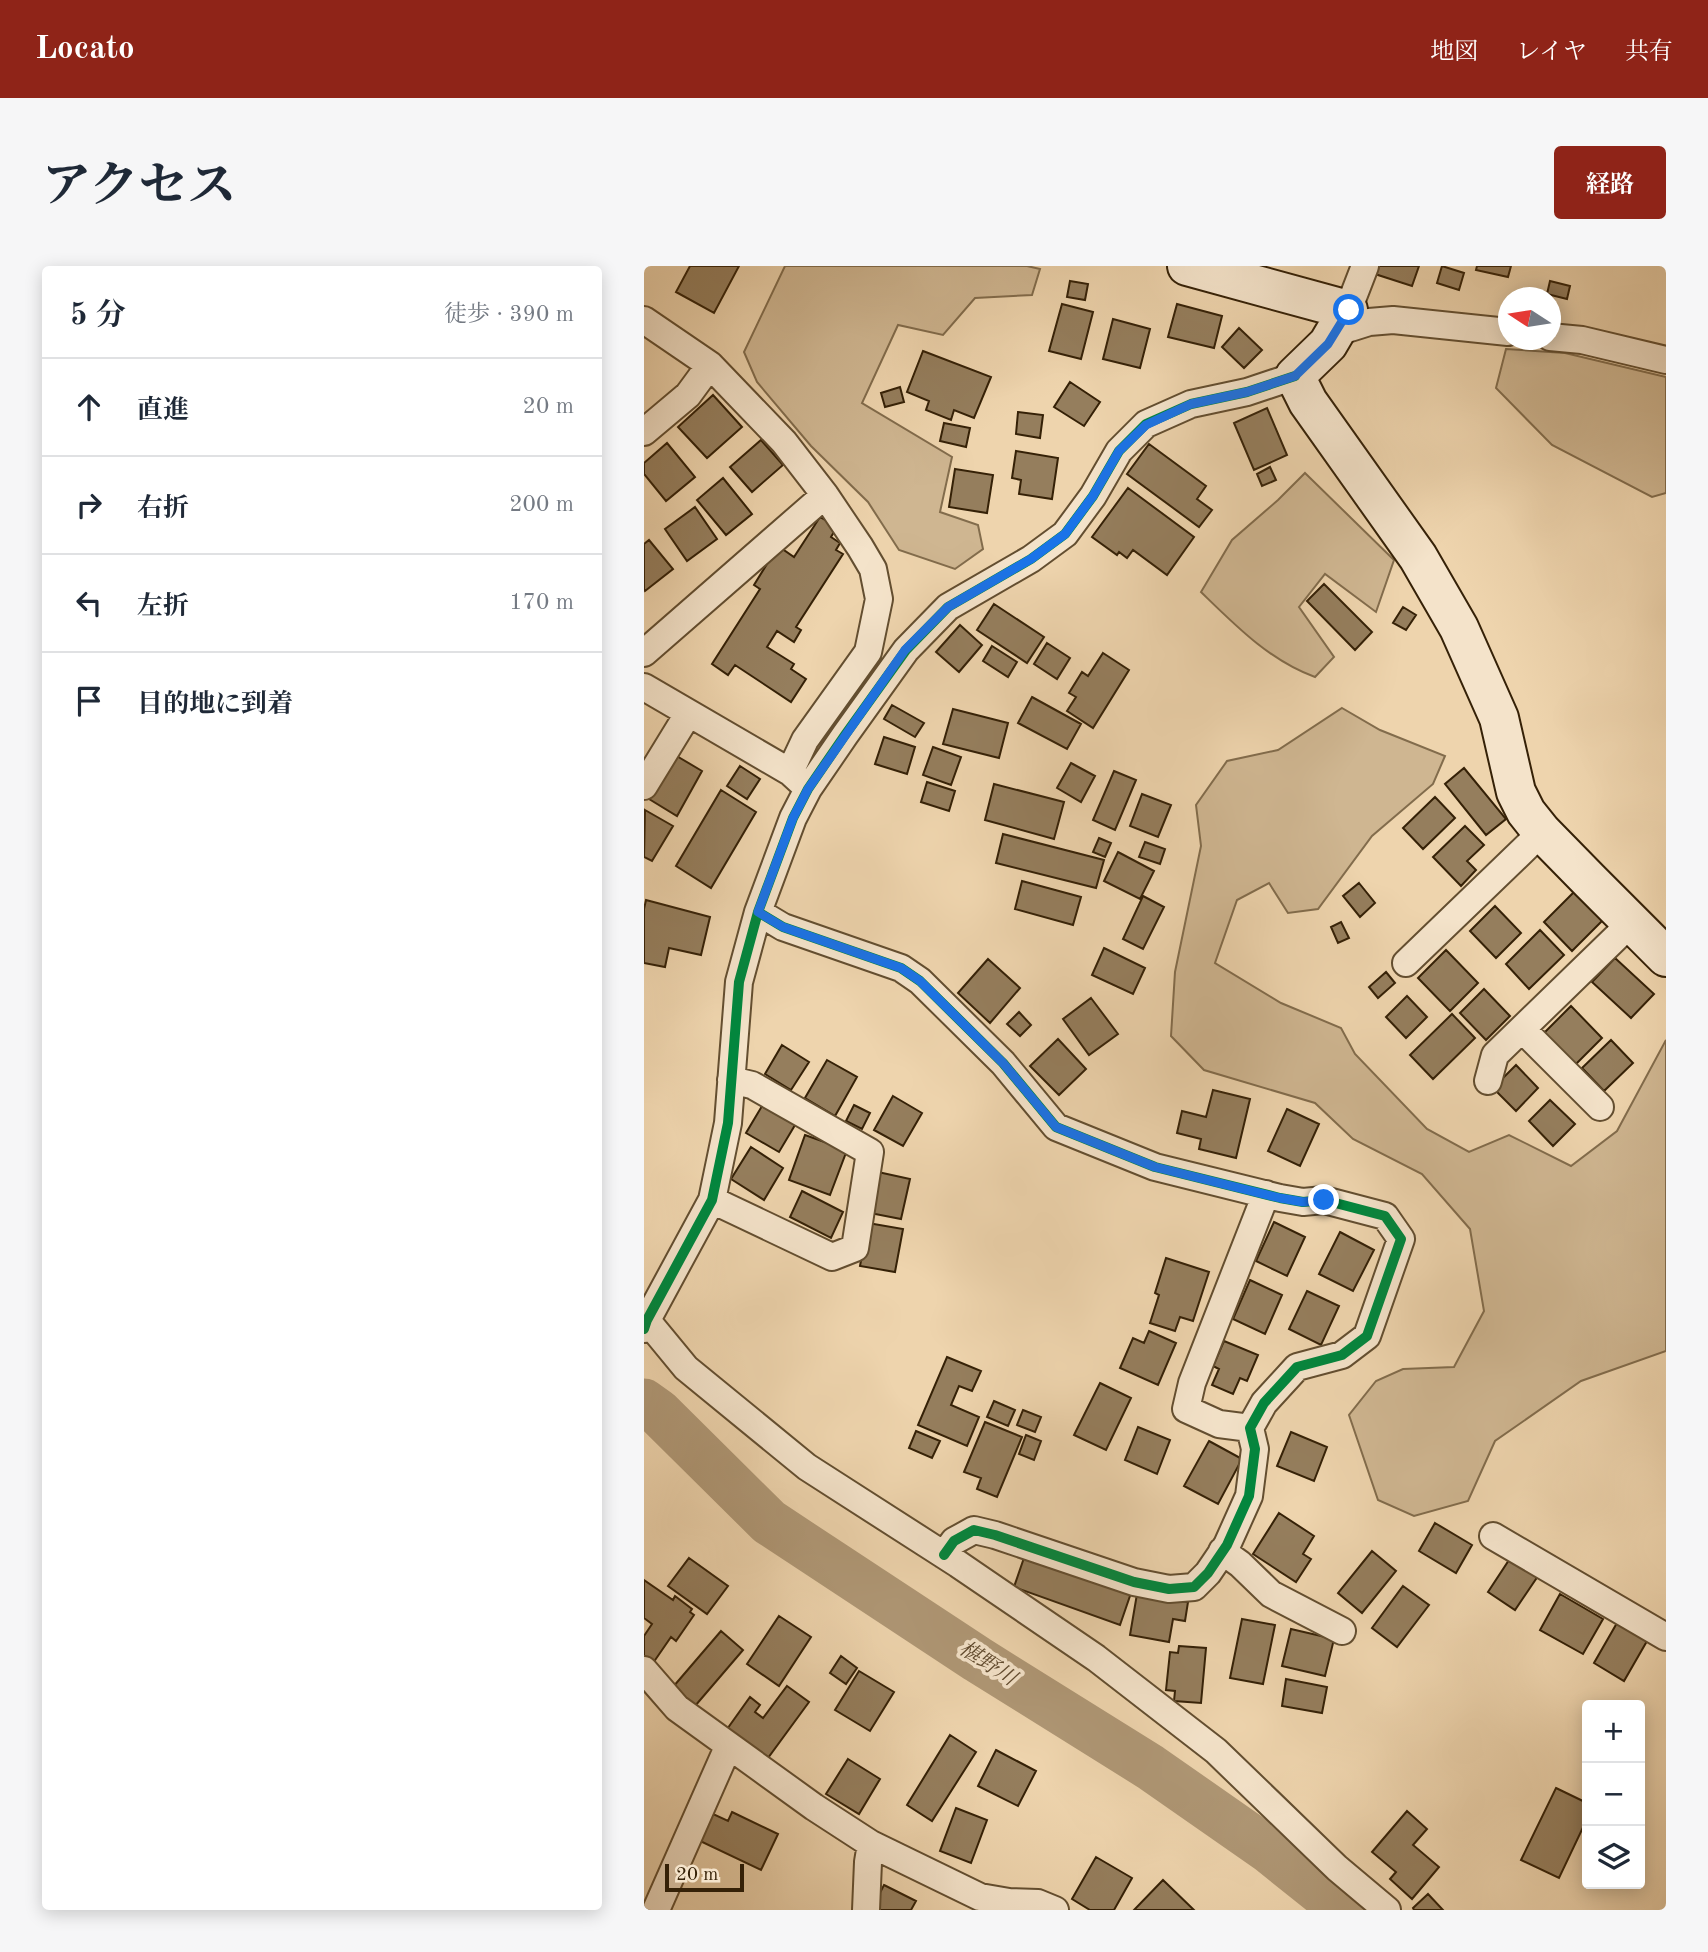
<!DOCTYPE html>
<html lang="ja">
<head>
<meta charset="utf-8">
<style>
  body { margin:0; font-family:"Old Standard TT","Noto Serif JP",serif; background:#f6f6f7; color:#1f2937 }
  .controls { position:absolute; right:21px; bottom:21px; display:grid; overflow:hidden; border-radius:7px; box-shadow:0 4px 18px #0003 }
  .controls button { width:63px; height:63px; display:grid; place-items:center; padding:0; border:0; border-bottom:2px solid #e0e1e3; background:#fff; color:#1f2937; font:35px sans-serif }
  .compass { position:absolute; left:854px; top:21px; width:63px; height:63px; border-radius:50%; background:#fff; box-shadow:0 4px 18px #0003; rotate:282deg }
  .scale { position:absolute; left:21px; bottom:18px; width:79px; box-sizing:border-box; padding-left:7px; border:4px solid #352107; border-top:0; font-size:19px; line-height:24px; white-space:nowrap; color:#352107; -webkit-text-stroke:5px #f4e3ca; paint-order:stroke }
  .stop { position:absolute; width:21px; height:21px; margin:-16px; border:5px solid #1a73e8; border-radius:50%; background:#fff }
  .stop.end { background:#1a73e8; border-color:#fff; box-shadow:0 2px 7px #0008 }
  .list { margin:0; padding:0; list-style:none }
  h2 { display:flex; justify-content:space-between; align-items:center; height:91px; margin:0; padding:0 28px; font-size:30px }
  h2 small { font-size:23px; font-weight:400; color:#747a83 }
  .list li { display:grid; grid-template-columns:46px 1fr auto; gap:21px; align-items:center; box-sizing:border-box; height:98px; padding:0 28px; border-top:2px solid #e0e1e3 }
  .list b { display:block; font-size:26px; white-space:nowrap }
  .list em { font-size:23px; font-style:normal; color:#747a83 }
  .icon { flex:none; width:38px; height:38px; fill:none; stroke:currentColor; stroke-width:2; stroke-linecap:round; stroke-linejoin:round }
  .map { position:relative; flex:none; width:1022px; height:1644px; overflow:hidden; border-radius:7px }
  header { display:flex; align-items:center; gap:42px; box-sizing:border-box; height:98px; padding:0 35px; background:#8f2418; color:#fff }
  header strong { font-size:33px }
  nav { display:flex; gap:38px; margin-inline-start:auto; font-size:24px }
  .intro { display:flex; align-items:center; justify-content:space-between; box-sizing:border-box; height:168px; padding:0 42px }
  h1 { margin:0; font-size:49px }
  .button { padding:18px 32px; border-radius:7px; background:#8f2418; color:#fff; font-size:24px; font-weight:700 }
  main { display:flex; gap:42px; padding:0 42px }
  aside { flex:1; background:#fff; border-radius:7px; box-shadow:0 4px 18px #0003 }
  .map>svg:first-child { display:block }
</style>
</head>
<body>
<header>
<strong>Locato</strong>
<nav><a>地図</a><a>レイヤ</a><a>共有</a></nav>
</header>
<div class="intro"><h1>アクセス</h1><a class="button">経路</a></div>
<main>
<aside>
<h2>5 分<small>徒歩 · 390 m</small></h2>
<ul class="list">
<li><svg class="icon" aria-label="ahead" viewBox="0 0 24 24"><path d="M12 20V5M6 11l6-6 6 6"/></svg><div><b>直進</b></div><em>20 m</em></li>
<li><svg class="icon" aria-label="right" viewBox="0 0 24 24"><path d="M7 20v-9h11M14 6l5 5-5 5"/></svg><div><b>右折</b></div><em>200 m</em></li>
<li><svg class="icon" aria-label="left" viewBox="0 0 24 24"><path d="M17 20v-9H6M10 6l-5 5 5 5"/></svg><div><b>左折</b></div><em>170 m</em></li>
<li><svg class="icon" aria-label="arrive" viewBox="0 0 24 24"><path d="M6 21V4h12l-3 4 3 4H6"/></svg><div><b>目的地に到着</b></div></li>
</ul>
</aside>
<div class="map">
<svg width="1022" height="1644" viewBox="0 0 1022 1644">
  <rect width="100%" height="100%" fill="#eed4ad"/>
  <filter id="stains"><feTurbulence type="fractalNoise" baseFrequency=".00286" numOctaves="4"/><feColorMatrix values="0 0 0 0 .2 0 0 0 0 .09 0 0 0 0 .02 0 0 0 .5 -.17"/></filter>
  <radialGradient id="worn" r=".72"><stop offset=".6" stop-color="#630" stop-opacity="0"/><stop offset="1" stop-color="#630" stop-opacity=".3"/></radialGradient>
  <!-- green -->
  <path fill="#cfb691" stroke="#826c4c" stroke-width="2" d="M141 0H383L396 3 388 29 331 32 299 69 254 59 218 137 308 191 296 246 334 259 339 283 311 303 255 284 224 236 167 180 113 116 100 86Z
    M862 83 921 87 1022 111V227L1008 231 908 179 852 122Z
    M661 207 750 294 732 346 681 308 655 341 690 391 671 411C626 395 591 359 557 326L588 274 634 234Z
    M698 442 736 464 801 490 789 518 728 570 674 643 644 647 625 617 593 634 571 697 637 737 697 762 711 788 783 863 825 886 865 869 927 900 973 865 1022 774V1085L937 1115 851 1175 824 1235 770 1250 734 1234 705 1149 732 1115 759 1103 810 1101 840 1045 826 963 778 908 709 873 671 837 560 804 527 770 531 706 557 580 552 539 583 495 634 484Z"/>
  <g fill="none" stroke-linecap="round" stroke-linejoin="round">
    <!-- river -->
    <path stroke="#af9775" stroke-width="47" d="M0 1136 14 1146 125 1256 333 1393 506 1501 625 1584 700 1644"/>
  </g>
  <!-- building -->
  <path fill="#957e5d" stroke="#352107" stroke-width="2" d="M46 0H95L70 47 32 26Z
    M734 0H775L768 20 731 8Z
    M798 0 820 7 815 24 793 17Z
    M833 0H867L864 11 832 4Z
    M426 15 444 18 441 34 423 31Z
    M906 15 926 20 923 33 903 28Z
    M418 38 449 46 437 93 405 85Z
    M533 38 578 50 570 82 524 71Z
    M469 53 506 63 496 102 459 93Z
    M595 62 618 84 600 102 578 81Z
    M279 85 347 111 330 152 310 144 307 154 282 144 285 135 263 126Z
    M426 116 456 136 440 160 410 141Z
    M256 121 260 136 241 141 237 127Z
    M69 129 98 161 63 192 34 161Z
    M623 142 643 189 610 204 590 157Z
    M374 146 399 149 396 172 372 168Z
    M300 157 326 162 322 181 296 175Z
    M117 174 139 199 108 226 86 201Z
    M23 177 51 211 22 235 0 208V197Z
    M505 178 562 220 553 233 568 244 555 261 483 208Z
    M372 185 414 192 408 233 375 228 377 214 368 212Z
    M626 201 632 214 618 220 613 208Z
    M311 203 349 209 343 247 305 241Z
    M79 212 108 248 82 269 53 234Z
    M484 222 550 271 523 309 489 284 483 292 475 286 473 289 448 271Z
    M51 241 73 273 43 295 21 263Z
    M176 251 193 261 187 271 196 277 192 284 199 288 152 361 157 364 150 376 133 365 123 381 150 398 147 403 162 413 147 436 91 399 84 409 68 398 116 323 110 319 134 280 150 291Z
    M5 274 29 303 1 325 0 323V278Z
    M680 318 728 366 711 384 663 335Z
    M350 338 400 371 383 397 333 364Z
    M759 341 772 349 762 364 749 357Z
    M316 359 338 379 315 406 292 386Z
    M403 377 426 392 413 413 390 398Z
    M348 380 373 396 364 411 339 395Z
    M459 387 485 404 449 462 423 445 432 431 425 427 438 406 444 410Z
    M388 431 437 458 423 483 374 457Z
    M248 439 280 457 271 471 240 453Z
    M309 443 364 457 355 492 299 478Z
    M240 471 271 481 263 508 231 498Z
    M289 481 317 491 307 519 279 509Z
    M31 489 58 505 33 550 5 533Z
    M427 497 451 510 437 536 413 522Z
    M96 500 116 513 103 533 83 520Z
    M820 502 862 553 842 569 801 518Z
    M470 505 492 514 471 564 449 554Z
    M283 516 311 525 305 545 277 536Z
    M350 518 420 536 410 573 341 554Z
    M77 524 112 546 67 622 32 600Z
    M498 528 527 539 514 571 486 560Z
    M791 531 811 552 779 583 759 562Z
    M1 544 29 560 8 595 0 591Z
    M821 560 840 579 823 595 832 604 817 620 789 591Z
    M359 568 460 594 452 622 352 597Z
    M455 572 467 577 461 591 449 586Z
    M501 576 521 583 516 598 495 591Z
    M474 586 510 605 496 633 460 615Z
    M378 615 437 631 429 659 371 643Z
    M715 617 731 637 716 651 699 630Z
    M932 624 960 653 928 685 900 656Z
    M499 630 520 641 499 683 479 673Z
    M2 634 66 651 57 689 25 682 21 701 0 697V643Z
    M851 640 877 667 852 692 826 665Z
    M697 656 705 672 694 677 687 661Z
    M896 664 920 689 885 723 862 698Z
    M460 682 501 702 489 728 448 709Z
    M802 684 834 717 806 745 774 712Z
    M971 692 1010 728 987 752 948 716Z
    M344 693 376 722 346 757 314 727Z
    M742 706 751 717 734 732 725 721Z
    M840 723 866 750 842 774 816 747Z
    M763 730 783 751 762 772 742 751Z
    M447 732 474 768 445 789 419 753Z
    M927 740 958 772 930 800 899 768Z
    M375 746 387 759 376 770 363 758Z
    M808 748 831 772 789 813 766 789Z
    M414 773 442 803 415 829 386 800Z
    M967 774 989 797 960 825 938 802Z
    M138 779 165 796 147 824 121 808Z
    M183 794 213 811 191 850 161 832Z
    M872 799 894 822 872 845 849 822Z
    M569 824 606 833 592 892 555 883 557 873 533 867 538 845 562 851Z
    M249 830 278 847 259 880 230 864Z
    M906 834 931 858 909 880 885 855Z
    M210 839 226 847 218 863 202 855Z
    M118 840 151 859 135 886 102 867Z
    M643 843 675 858 656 900 624 885Z
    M161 869 203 884 186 929 145 914Z
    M107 881 139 902 120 934 87 913Z
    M234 906 266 913 257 953 226 947Z
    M158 925 199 946 187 972 146 951Z
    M630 956 661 971 643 1010 612 995Z
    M224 957 259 963 251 1006 216 1000Z
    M696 966 730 984 709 1025 675 1008Z
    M522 992 565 1006 549 1055 536 1051 531 1065 506 1057 515 1029 511 1027Z
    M606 1014 638 1029 621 1068 589 1053Z
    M663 1025 695 1040 677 1079 645 1063Z
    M505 1065 532 1077 514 1119 476 1102 489 1072 500 1077Z
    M580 1075 614 1089 603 1115 596 1112 589 1128 568 1119 575 1103 569 1100Z
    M303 1091 337 1105 328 1125 315 1120 307 1139 335 1151 323 1180 274 1159Z
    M456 1117 487 1132 462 1184 430 1169Z
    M350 1135 371 1144 364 1160 343 1151Z
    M379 1144 397 1151 391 1166 373 1159Z
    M341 1156 378 1171 353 1231 333 1223 337 1212 320 1206Z
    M494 1161 526 1174 513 1208 481 1194Z
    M272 1165 296 1175 288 1192 265 1182Z
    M647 1166 683 1181 670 1215 633 1200Z
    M382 1169 397 1175 390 1194 375 1188Z
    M565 1175 598 1193 574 1238 540 1220Z
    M635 1247 670 1270 659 1288 667 1293 652 1316 609 1288Z
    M791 1257 828 1279 812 1307 775 1285Z
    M728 1285 752 1305 718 1347 694 1327Z
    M382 1286 488 1324 476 1359 370 1321Z
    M867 1291 894 1310 871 1344 844 1326Z
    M45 1292 84 1320 63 1348 24 1320Z
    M0 1314 29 1334 31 1330 48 1343 46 1346 50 1349 32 1375 27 1371 7 1400 0 1396V1370L8 1358 0 1352Z
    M759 1320 785 1339 753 1381 728 1362Z
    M493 1328 544 1336 541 1355 529 1353 525 1376 486 1369Z
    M916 1328 959 1353 939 1388 896 1364Z
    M135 1350 167 1371 135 1420 103 1398Z
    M598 1353 631 1359 619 1418 586 1412Z
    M973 1357 1003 1375 980 1415 950 1397Z
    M647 1363 690 1373 681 1410 638 1400Z
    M77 1365 99 1384 51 1440 29 1421Z
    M535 1380 562 1382 557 1437 530 1435 531 1425 522 1424 526 1386 534 1387Z
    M197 1390 213 1402 202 1418 186 1407Z
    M215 1405 250 1426 226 1465 191 1444Z
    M642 1413 683 1421 678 1447 638 1440Z
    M143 1420 165 1436 121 1496 81 1466 106 1431 116 1439 111 1446 119 1452Z
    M306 1469 332 1486 288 1555 263 1539Z
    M352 1484 392 1505 374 1540 334 1520Z
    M204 1493 236 1513 215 1548 182 1528Z
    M912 1522 943 1537V1553L915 1612 877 1594Z
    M312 1542 343 1554 327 1597 296 1585Z
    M763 1545 783 1563 769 1579 795 1601 768 1633 746 1613 752 1606 728 1586Z
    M88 1546 134 1568 117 1604 54 1574 67 1547 84 1555Z
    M452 1591 488 1612 470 1644H446L428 1633Z
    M519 1614 550 1644H490Z
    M240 1619 272 1635 267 1644H227Z
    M784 1628 799 1644H770L769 1642Z"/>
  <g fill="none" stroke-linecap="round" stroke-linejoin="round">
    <defs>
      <path id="street" d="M704 44 721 0
        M0 54 66 99 140 176 181 229 216 281 229 303 235 333 224 386 161 474 146 506
        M694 62H706L725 56 749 54 864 66
        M906 71 938 74 1022 94
        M0 166 44 129 66 99
        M0 387 181 229
        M0 421 146 506 158 517
        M0 520 44 448
        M114 646 139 661 257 702 276 715 359 797 412 861 511 901 636 932 659 936 680 934 741 950 757 973 723 1070 698 1089 653 1101 620 1137 606 1162 611 1183 605 1230 583 1279 564 1307 550 1321 525 1323 490 1316 351 1269 330 1264 310 1275 300 1289
        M762 697 898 566
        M879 764 956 841
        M844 815 851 789 987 657
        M68 934 188 991 211 982 226 886 108 819 87 814
        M0 1051 42 1102 163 1201 314 1298 452 1392 572 1485 693 1602 743 1644
        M0 1063 3 1054 68 934 84 857 95 716 114 646 149 552 164 523 201 469 262 384 304 341 387 293 421 268 449 230 475 185 502 158 547 138 603 126 651 110
        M606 1162 575 1158 542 1143 548 1117 622 928
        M849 1270 1022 1371
        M578 1285 596 1298 627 1328 698 1365
        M0 1404 33 1442 170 1541 227 1578 336 1631 365 1636 394 1637 411 1644
        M12 1644 84 1481
        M222 1644 224 1596 227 1578"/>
      <path id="secondary" d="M543 0 704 44 684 78 651 110 664 136 774 291 815 362 855 452 872 526 882 546 898 566 946 615 1022 691"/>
    </defs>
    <!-- street casing -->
    <use href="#street" stroke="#634e30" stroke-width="30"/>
    <!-- secondary casing -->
    <use href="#secondary" stroke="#352107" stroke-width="42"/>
    <!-- street -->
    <use href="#street" stroke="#f4e3ca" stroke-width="26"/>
    <!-- secondary -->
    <use href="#secondary" stroke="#f4e3ca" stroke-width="38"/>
    <defs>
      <path id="cycleway" d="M114 646 139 661 257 702 276 715 359 797 412 861 511 901 636 932 659 936 680 934 741 950 757 973 723 1070 698 1089 653 1101 620 1137 606 1162 611 1183 605 1230 583 1279 564 1307 550 1321 525 1323 490 1316 351 1269 330 1264 310 1275 300 1289
        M0 1063 3 1054 68 934 84 857 95 716 114 646 149 552 164 523 201 469 262 384 304 341 387 293 421 268 449 230 475 185 502 158 547 138 603 126 651 110"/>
    </defs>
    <!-- cycleway casing -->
    <use href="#cycleway" stroke="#f4e3ca" stroke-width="15"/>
    <!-- cycleway -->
    <use href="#cycleway" stroke="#00873e" stroke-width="10"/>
  </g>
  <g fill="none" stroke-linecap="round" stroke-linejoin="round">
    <!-- route -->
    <path stroke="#1a73e8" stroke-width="9" d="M680 934 659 936 636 932 511 901 412 861 359 797 276 715 257 702 139 661 114 646 149 552 164 523 261 384 304 341 387 293 421 268 449 230 475 185 502 159 547 138 603 126 651 110 684 78 705 44"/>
  </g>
  <g text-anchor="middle" stroke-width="7" stroke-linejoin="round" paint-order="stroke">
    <!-- water labels -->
    <g font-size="21" font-style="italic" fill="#604a2e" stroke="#f4e3ca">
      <text transform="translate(344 1397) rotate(33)" y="7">椹野川</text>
    </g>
  </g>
  <rect width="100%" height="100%" filter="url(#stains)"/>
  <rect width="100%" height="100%" fill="url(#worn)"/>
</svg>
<div class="controls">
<button>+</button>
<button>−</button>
<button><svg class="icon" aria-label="layers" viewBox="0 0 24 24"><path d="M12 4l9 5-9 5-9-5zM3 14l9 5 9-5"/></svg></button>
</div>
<svg class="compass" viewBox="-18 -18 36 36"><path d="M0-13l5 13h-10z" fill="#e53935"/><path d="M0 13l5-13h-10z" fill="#747a83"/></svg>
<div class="scale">20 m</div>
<div class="stop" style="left:705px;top:44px"></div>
<div class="stop end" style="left:680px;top:934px"></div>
</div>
</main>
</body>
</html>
